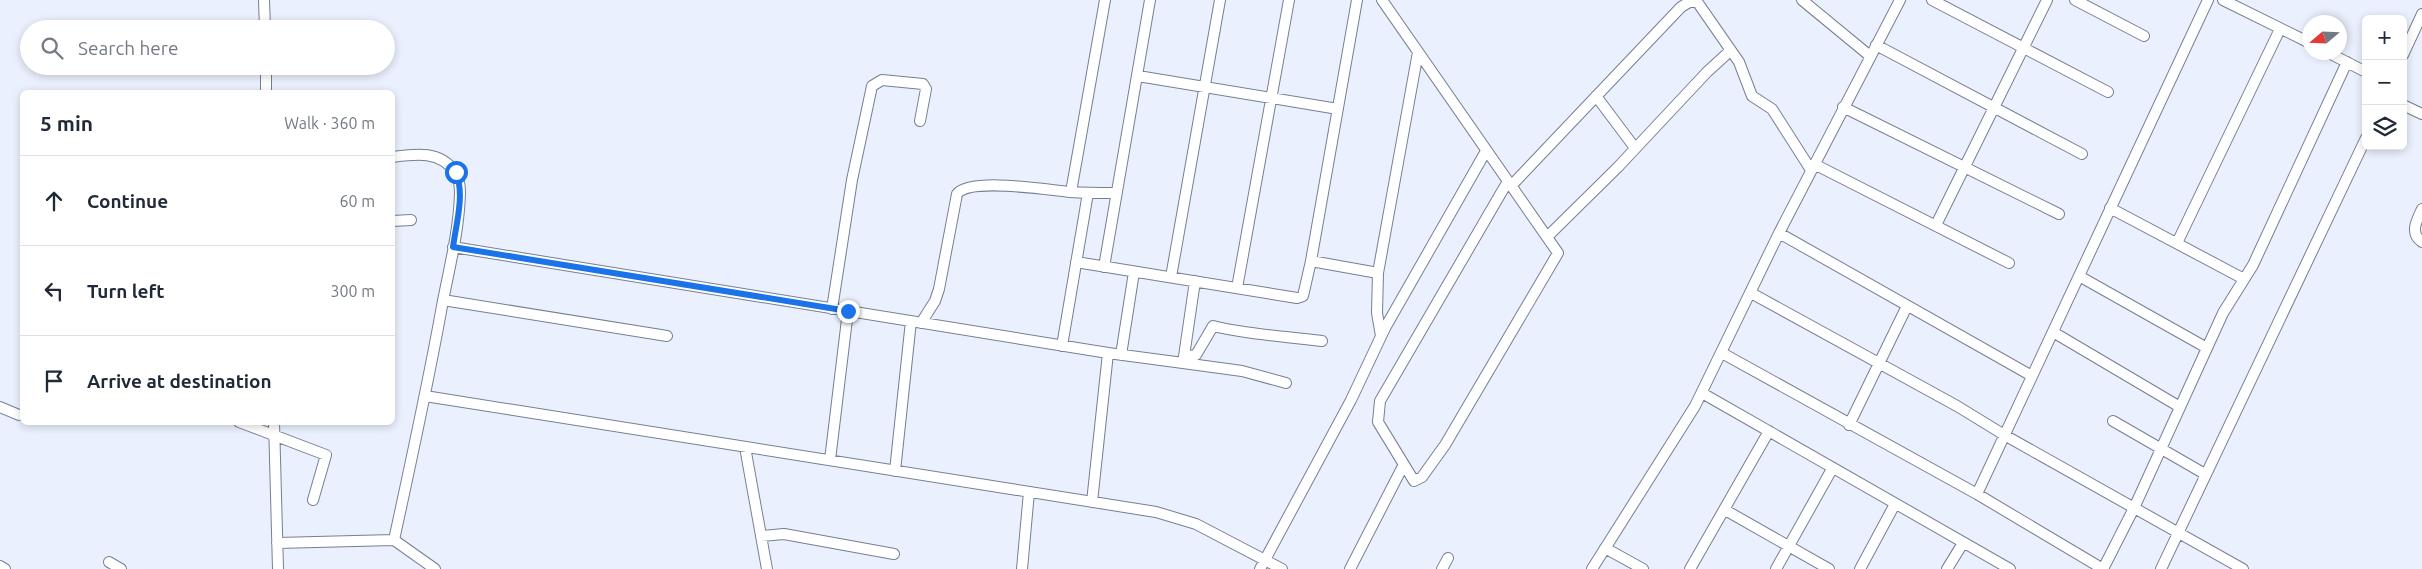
<!DOCTYPE html>
<html lang="en">
<head>
<meta charset="utf-8">
<style>
  body { margin:0; font-family:Ubuntu,sans-serif; background:#f6f6f7; color:#1f2937 }
  .controls { position:absolute; right:15px; top:15px; display:grid; overflow:hidden; border-radius:8px; box-shadow:0 2px 8px #0003 }
  .controls button { width:45px; height:45px; display:grid; place-items:center; padding:0; border:0; border-bottom:1px solid #e0e1e3; background:#fff; color:#1f2937; font:25px sans-serif }
  .compass { position:absolute; left:2302px; top:15px; width:45px; height:45px; border-radius:50%; background:#fff; box-shadow:0 2px 8px #0003; rotate:251deg }
  .stop { position:absolute; width:15px; height:15px; margin:-11px; border:4px solid #1a73e8; border-radius:50%; background:#fff }
  .stop.end { background:#1a73e8; border-color:#fff; box-shadow:0 1px 5px #0008 }
  .list { margin:0; padding:0; list-style:none }
  h2 { display:flex; justify-content:space-between; align-items:center; height:65px; margin:0; padding:0 20px; font-size:21px }
  h2 small { font-size:16px; font-weight:400; color:#747a83 }
  .list li { display:grid; grid-template-columns:32px 1fr auto; gap:15px; align-items:center; box-sizing:border-box; height:90px; padding:0 20px; border-top:1px solid #e0e1e3 }
  .list b { display:block; font-size:19px; white-space:nowrap }
  .list em { font-size:16px; font-style:normal; color:#747a83 }
  .icon { flex:none; width:28px; height:28px; fill:none; stroke:currentColor; stroke-width:2; stroke-linecap:round; stroke-linejoin:round }
  .map { position:relative; flex:none; width:2422px; height:569px; overflow:hidden }
  .search { position:absolute; background:#fff; box-shadow:0 2px 8px #0003; left:20px; top:20px; width:375px; height:55px; display:flex; align-items:center; gap:12px; box-sizing:border-box; padding:0 18px; border-radius:28px; color:#747a83; font-size:19px }
  .panel { position:absolute; background:#fff; box-shadow:0 2px 8px #0003; left:20px; top:90px; width:375px; height:335px; border-radius:8px }
  .map>svg:first-child { display:block }
</style>
</head>
<body>
<div class="map">
<svg width="2422" height="569" viewBox="0 0 2422 569">
  <rect width="100%" height="100%" fill="#eaf0fd"/>
  <g fill="none" stroke-linecap="round" stroke-linejoin="round">
    <defs>
      <path id="minor" d="M264 0 265 29
        M1382 0 1558 253 1445 445 1422 477 1414 481 1378 422 1380 401 1508 181
        M1802 0 1870 56
        M1932 0 2108 92
        M2075 0 2144 36
        M2223 0 2310 43
        M1876 45 2082 154
        M2327 52 2366 72
        M2403 55 2422 14
        M266 66V92
        M1138 76 1338 109
        M1596 96 1635 148
        M2403 105 2422 114
        M1843 107 2059 214
        M1814 164 2009 263
        M1511 186 1681 7 1691 1 1698 3 1739 62 1752 96 1772 109 1811 170
        M1071 192 1105 0
        M2110 208 2244 279
        M2422 209C2417 220 2409 233 2422 242
        M392 221 411 220
        M1936 225 2047 0
        M1779 233 2032 376
        M1548 236 1618 167 1707 72 1730 51
        M2177 243 2280 29
        M453 247 1108 353 1183 363 1195 281
        M1311 261 1378 273 1418 52
        M1076 262 1297 298 1303 296 1311 261 1357 0
        M1104 267 1150 0
        M1378 273 1377 313 1381 336
        M2079 276 2207 348
        M1171 277 1220 0
        M1237 288 1289 0
        M1751 293 1957 406 2006 436 2243 569
        M443 300 667 336
        M832 309 852 180 872 86 882 80 923 84 926 89 920 121
        M921 323 935 301 939 289 957 194C970 177 1048 190 1070 192 1085 193 1101 193 1116 193
        M2053 332 2180 407
        M1062 346 1088 193
        M1722 353 1977 494 2103 569
        M1121 355 1134 272
        M1184 357 1196 355 1213 326C1249 335 1285 336 1322 341
        M1183 363 1242 371 1286 383
        M1702 393 2010 569
        M425 396 1156 512 1196 524 1282 569
        M0 407 19 415
        M2113 421 2205 474
        M239 422 326 455 313 500
        M274 422 278 569
        M1849 425 1907 306
        M745 447 767 569
        M830 460 848 311
        M895 471 911 321
        M1977 494 2208 0
        M1092 502 1108 353
        M1725 510 1829 569
        M761 536 784 534 894 554
        M394 540 435 569
        M277 543 394 540C411 462 428 384 442 306 449 269 459 231 460 193 460 186 459 178 455 172 440 150 415 154 392 157
        M1605 548 1643 569
        M109 562 121 569
        M0 566 5 569
        M1022 569 1029 492
        M1260 569 1351 400 1385 328 1486 151
        M1350 569 1403 466
        M1442 569 1448 558
        M1592 569 1695 406 1779 233 1900 0
        M1690 569 1769 431
        M1776 569 1832 469
        M1860 569 1895 504
        M1947 569 1963 543
        M2103 569 2134 508 2223 313 2253 265 2347 62
        M2161 569 2366 138"/>
    </defs>
    <!-- minor casing -->
    <use href="#minor" stroke="#767f92" stroke-width="12"/>
    <!-- minor -->
    <use href="#minor" stroke="#fff" stroke-width="10"/>
  </g>
  <g fill="none" stroke-linecap="round" stroke-linejoin="round">
    <!-- route -->
    <path stroke="#1a73e8" stroke-width="6" d="M456 172C465 195 456 224 453 247L848 311"/>
  </g>
</svg>
<div class="controls">
<button>+</button>
<button>−</button>
<button><svg class="icon" aria-label="layers" viewBox="0 0 24 24"><path d="M12 4l9 5-9 5-9-5zM3 14l9 5 9-5"/></svg></button>
</div>
<svg class="compass" viewBox="-18 -18 36 36"><path d="M0-13l5 13h-10z" fill="#e53935"/><path d="M0 13l5-13h-10z" fill="#747a83"/></svg>
<div class="stop" style="left:456px;top:172px"></div>
<div class="stop end" style="left:848px;top:311px"></div>
<div class="search"><svg class="icon" aria-label="search" viewBox="0 0 24 24"><circle cx="10" cy="10" r="6"/><path d="M15 15l6 6"/></svg>Search here</div>
<section class="panel">
<h2>5 min<small>Walk · 360 m</small></h2>
<ul class="list">
<li><svg class="icon" aria-label="ahead" viewBox="0 0 24 24"><path d="M12 20V5M6 11l6-6 6 6"/></svg><div><b>Continue</b></div><em>60 m</em></li>
<li><svg class="icon" aria-label="left" viewBox="0 0 24 24"><path d="M17 20v-9H6M10 6l-5 5 5 5"/></svg><div><b>Turn left</b></div><em>300 m</em></li>
<li><svg class="icon" aria-label="arrive" viewBox="0 0 24 24"><path d="M6 21V4h12l-3 4 3 4H6"/></svg><div><b>Arrive at destination</b></div></li>
</ul>
</section>
</div>
</body>
</html>
